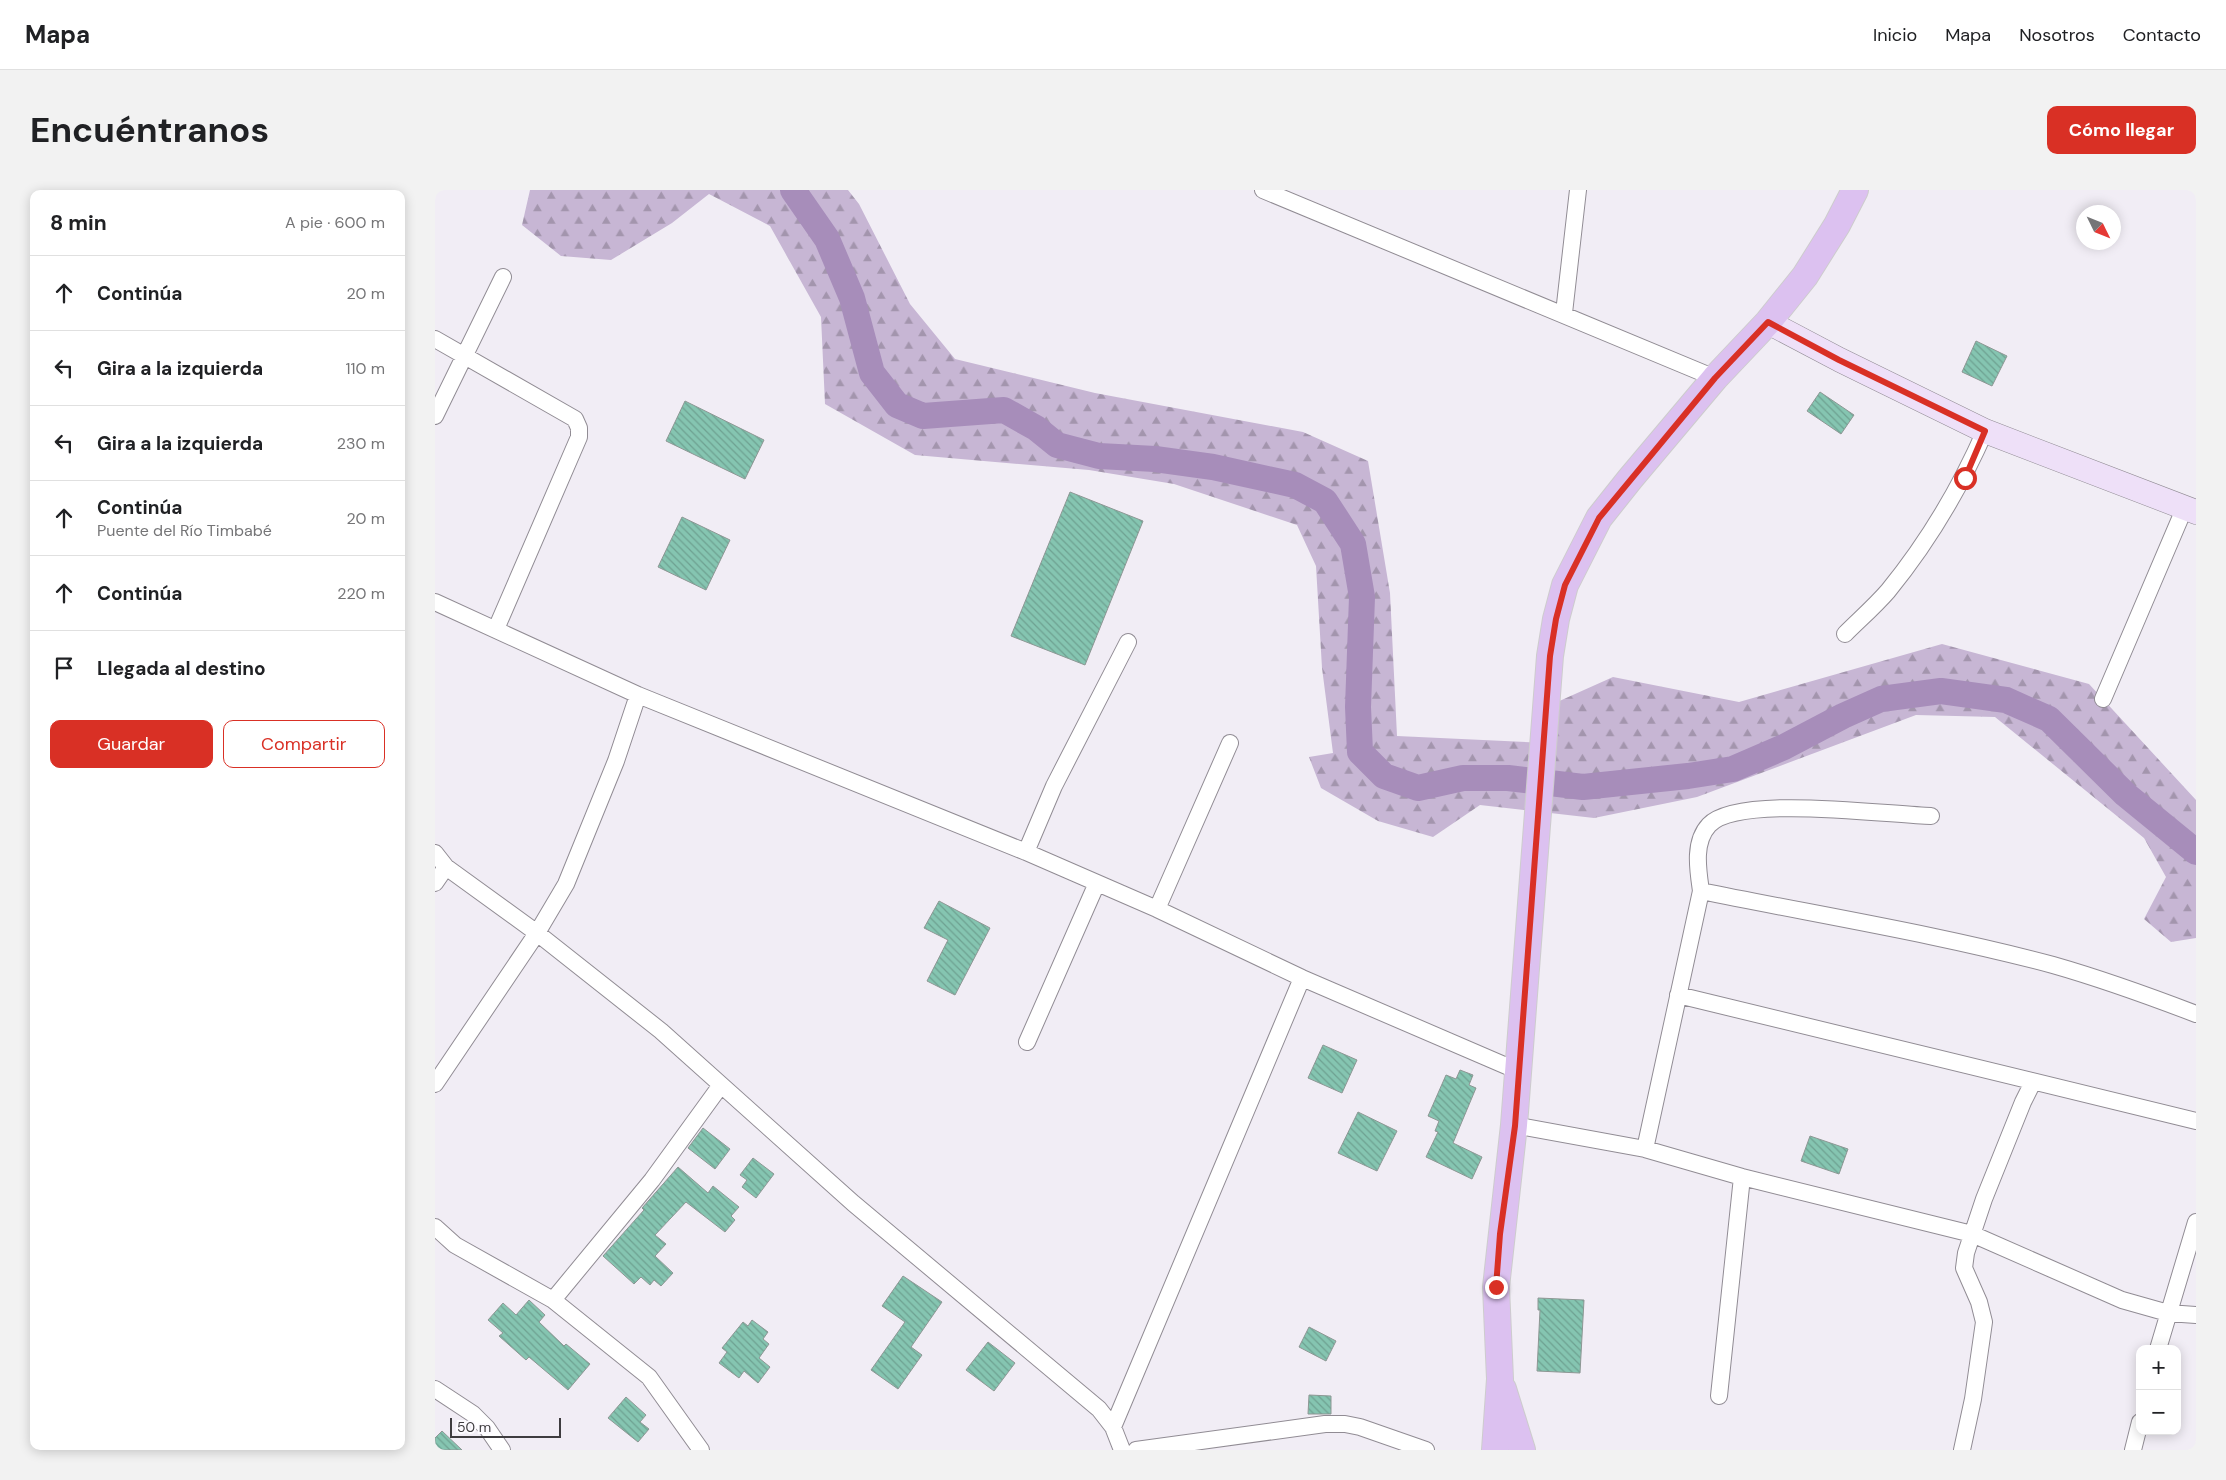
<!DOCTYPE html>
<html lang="es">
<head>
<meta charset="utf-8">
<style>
  body { margin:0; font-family:"DM Sans",sans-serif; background:#f2f2f2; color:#202124 }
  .controls { position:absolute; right:15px; bottom:15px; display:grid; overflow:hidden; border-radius:10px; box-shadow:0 2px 12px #0003 }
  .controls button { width:45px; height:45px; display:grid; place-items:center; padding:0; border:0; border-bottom:1px solid #e0e0e0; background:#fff; color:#202124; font:25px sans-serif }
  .compass { position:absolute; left:1641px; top:15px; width:45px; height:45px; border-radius:50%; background:#fff; box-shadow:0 2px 12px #0003; rotate:133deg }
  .scale { position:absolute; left:15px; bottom:12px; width:111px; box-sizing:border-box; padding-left:5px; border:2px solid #3e3c3f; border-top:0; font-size:14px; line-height:18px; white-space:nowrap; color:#3e3c3f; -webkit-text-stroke:4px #fdfbff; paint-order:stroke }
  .stop { position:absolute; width:15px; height:15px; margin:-11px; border:4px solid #d93025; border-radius:50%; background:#fff }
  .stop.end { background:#d93025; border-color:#fff; box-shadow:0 1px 5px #0008 }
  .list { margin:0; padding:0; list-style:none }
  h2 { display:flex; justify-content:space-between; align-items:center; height:65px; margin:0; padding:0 20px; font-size:21px }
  h2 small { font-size:16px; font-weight:400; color:#757577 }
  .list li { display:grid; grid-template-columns:32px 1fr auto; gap:15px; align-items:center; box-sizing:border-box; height:75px; padding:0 20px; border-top:1px solid #e0e0e0 }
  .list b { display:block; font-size:19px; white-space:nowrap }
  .list p { margin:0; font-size:16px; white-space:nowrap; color:#757577 }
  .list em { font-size:16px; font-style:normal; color:#757577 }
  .actions { display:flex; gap:10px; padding:15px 20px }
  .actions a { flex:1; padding:11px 0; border:1px solid #d93025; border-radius:10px; text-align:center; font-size:18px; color:#d93025 }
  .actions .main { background:#d93025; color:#fff }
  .icon { flex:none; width:28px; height:28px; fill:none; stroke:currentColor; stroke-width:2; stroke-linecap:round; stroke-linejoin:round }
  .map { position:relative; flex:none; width:1761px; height:1260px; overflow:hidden; border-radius:10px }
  header { display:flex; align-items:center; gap:30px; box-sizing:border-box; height:70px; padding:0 25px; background:#fff; border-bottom:1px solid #e0e0e0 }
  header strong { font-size:24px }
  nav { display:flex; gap:28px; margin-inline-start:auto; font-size:18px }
  .intro { display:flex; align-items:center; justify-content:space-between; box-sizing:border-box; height:120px; padding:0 30px }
  h1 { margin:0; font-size:35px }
  .button { padding:12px 22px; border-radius:10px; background:#d93025; color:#fff; font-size:18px; font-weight:700 }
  main { display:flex; gap:30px; padding:0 30px }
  aside { flex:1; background:#fff; border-radius:10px; box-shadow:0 2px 12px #0003 }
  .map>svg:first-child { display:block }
</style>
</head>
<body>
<header>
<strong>Mapa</strong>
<nav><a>Inicio</a><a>Mapa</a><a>Nosotros</a><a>Contacto</a></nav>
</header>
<div class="intro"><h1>Encuéntranos</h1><a class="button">Cómo llegar</a></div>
<main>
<aside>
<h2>8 min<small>A pie · 600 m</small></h2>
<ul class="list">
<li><svg class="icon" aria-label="ahead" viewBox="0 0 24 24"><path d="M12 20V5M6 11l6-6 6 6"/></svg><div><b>Continúa</b></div><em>20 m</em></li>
<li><svg class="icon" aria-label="left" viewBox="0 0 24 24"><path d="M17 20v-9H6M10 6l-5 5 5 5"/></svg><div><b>Gira a la izquierda</b></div><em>110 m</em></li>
<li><svg class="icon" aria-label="left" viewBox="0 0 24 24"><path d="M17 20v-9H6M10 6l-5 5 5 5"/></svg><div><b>Gira a la izquierda</b></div><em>230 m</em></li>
<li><svg class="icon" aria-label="ahead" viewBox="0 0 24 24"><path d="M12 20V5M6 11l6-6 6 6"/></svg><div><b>Continúa</b><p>Puente del Río Timbabé</p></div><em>20 m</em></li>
<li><svg class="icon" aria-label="ahead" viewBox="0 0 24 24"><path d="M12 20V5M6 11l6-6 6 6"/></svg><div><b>Continúa</b></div><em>220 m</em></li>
<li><svg class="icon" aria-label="arrive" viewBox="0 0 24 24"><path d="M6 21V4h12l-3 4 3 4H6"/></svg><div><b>Llegada al destino</b></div></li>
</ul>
<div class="actions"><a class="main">Guardar</a><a>Compartir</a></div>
</aside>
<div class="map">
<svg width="1761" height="1260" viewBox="0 0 1761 1260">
  <defs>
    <pattern id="forest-firs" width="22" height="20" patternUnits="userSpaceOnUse" patternTransform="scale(1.25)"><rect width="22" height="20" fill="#c7b6d4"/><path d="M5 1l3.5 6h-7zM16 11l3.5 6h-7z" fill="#a395ad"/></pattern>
    <pattern id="building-back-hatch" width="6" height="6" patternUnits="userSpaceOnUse" patternTransform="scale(1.25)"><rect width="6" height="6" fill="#85c5b1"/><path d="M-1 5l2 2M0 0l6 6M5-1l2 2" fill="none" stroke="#6ea191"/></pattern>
  </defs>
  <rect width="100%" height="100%" fill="#f1edf5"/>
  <!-- forest -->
  <path fill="url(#forest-firs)" d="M95 0H413L424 14 475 114 520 169 660 203 868 242 933 271 955 403 962 546 1112 553 1111 517 1178 487 1304 512 1507 454 1654 494 1761 610V748L1736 752 1709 729 1731 687 1709 648 1560 527 1481 525 1262 607 1159 628 1045 615 998 647 943 631 886 598 874 567 898 563 887 478 881 376 862 335 739 294 654 280 480 265 390 214 386 127 335 36 274 4 237 33 176 70 126 66 87 35Z"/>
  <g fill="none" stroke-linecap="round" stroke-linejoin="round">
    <!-- river -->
    <path stroke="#a78dba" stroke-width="26" d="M358 0 392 49 417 108 437 183 462 215 488 226 569 220 601 238 622 255 664 266 720 269 778 277 860 295 890 311 918 354 927 407 923 517 925 562 949 586 983 598 1028 588H1073L1148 597 1253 586 1298 579 1349 557 1408 526 1446 509 1506 501 1571 510 1614 529 1690 604 1761 662"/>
  </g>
  <!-- building -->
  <path fill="url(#building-back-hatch)" stroke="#8d9794" d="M1541 151 1572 166 1557 196 1527 182Z
    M1385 202 1419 225 1406 244 1372 221Z
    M250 211 329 250 310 289 231 251Z
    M635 302 708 331 650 475 576 446Z
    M247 327 295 350 271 400 223 377Z
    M504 711 555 738 520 805 492 791 513 750 489 738Z
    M888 855 922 870 907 903 873 888Z
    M1025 880 1038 885 1034 895 1041 898 1018 953 1047 967 1037 989 991 967 1003 942 1000 941 1004 931 993 926 1011 885 1021 889Z
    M923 922 962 941 942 981 903 963Z
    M268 938 295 959 280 979 253 958Z
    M1375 946 1413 959 1404 984 1366 971Z
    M318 968 339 984 321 1008 307 997 312 990 305 985Z
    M243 977 273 1003 278 996 304 1017 296 1026 300 1030 290 1042 251 1012 220 1045 231 1054 220 1066 238 1083 226 1096 219 1090 215 1095 206 1087 199 1094 168 1066 209 1020 207 1018Z
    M468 1086 507 1112 476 1157 487 1165 463 1199 436 1180 470 1132 447 1116Z
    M1103 1108 1149 1110 1145 1183 1102 1181 1105 1120H1103Z
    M94 1110 110 1125 104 1132 129 1156 131 1154 155 1174 133 1200 94 1167 91 1170 64 1146 68 1143 53 1130 68 1113 81 1125Z
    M317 1130 333 1142 328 1149 334 1154 324 1168 335 1177 323 1193 309 1181 304 1188 284 1173 292 1162 287 1158 308 1132 313 1136Z
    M874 1137 901 1151 891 1171 864 1157Z
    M553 1152 580 1173 559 1201 531 1180Z
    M874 1205 896 1206V1224H873Z
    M191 1207 211 1225 205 1232 214 1239 203 1252 173 1228Z
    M7 1241 27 1260H0V1248Z"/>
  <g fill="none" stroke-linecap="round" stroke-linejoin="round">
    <defs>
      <path id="street" d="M828 0 1280 188
        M1129 123 1143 0
        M0 149 140 229 144 238V247L61 439
        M0 226 68 87
        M0 412 203 505 591 662 722 719 867 788 1083 881
        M1410 444C1424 430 1440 416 1453 401 1493 352 1525 298 1550 241
        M1668 509 1750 317
        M591 662 619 596 693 452
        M0 663 11 677
        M0 693 11 677 102 743 226 841 418 1013 664 1219 678 1237 687 1260
        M1266 701C1383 725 1502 744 1618 775 1667 789 1714 806 1761 824
        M722 719 795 553
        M1243 805 1761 931
        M592 852 662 693
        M0 894 102 743 131 694 181 571 203 505
        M1079 935 1210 959 1307 987 1537 1044 1687 1110 1733 1123 1761 1125
        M1210 959 1266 701C1263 680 1258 652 1274 635 1303 604 1453 625 1496 626
        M0 1037 20 1055 118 1110 214 1187 266 1260
        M118 1110 217 990 286 895
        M1723 1159 1761 1032
        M0 1199 38 1224 52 1238 67 1260
        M1284 1206 1307 987
        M678 1237 867 788
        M701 1260 890 1234H910L925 1237 991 1260
        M1527 1260 1538 1209 1549 1132 1544 1112 1529 1078 1531 1063 1549 1009 1588 912 1598 892
        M1698 1260 1705 1232"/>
      <path id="secondary" d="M1333 132 1405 170 1550 241 1761 322"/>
      <path id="primary" d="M1068 1199 1087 1260
        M1060 1260 1065 1189 1061 1097 1079 935 1115 466 1121 429 1130 395 1164 328 1195 289 1280 188 1333 132 1370 86 1402 35 1420 0"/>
    </defs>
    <!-- street casing -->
    <use href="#street" stroke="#918c94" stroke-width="18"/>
    <!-- secondary casing -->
    <use href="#secondary" stroke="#918c94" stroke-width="25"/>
    <!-- primary casing -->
    <use href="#primary" stroke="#cdcccd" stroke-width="28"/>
    <!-- street -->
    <use href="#street" stroke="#fff" stroke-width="16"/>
    <!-- secondary -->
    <use href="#secondary" stroke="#eee0f8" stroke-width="24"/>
    <!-- primary -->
    <use href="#primary" stroke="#dcc1f0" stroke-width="26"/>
  </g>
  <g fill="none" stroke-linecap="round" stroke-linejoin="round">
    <!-- route -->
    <path stroke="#d93025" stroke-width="6" d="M1061 1097 1065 1044 1080 936 1115 466 1121 429 1130 395 1164 328 1280 188 1333 132 1404 170 1550 241 1530 288"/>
  </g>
</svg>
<div class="controls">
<button>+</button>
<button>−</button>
</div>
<svg class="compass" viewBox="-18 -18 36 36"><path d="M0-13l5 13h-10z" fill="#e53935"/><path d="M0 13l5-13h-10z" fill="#757577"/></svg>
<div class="scale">50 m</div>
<div class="stop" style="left:1530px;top:288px"></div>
<div class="stop end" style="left:1061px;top:1097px"></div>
</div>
</main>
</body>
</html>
